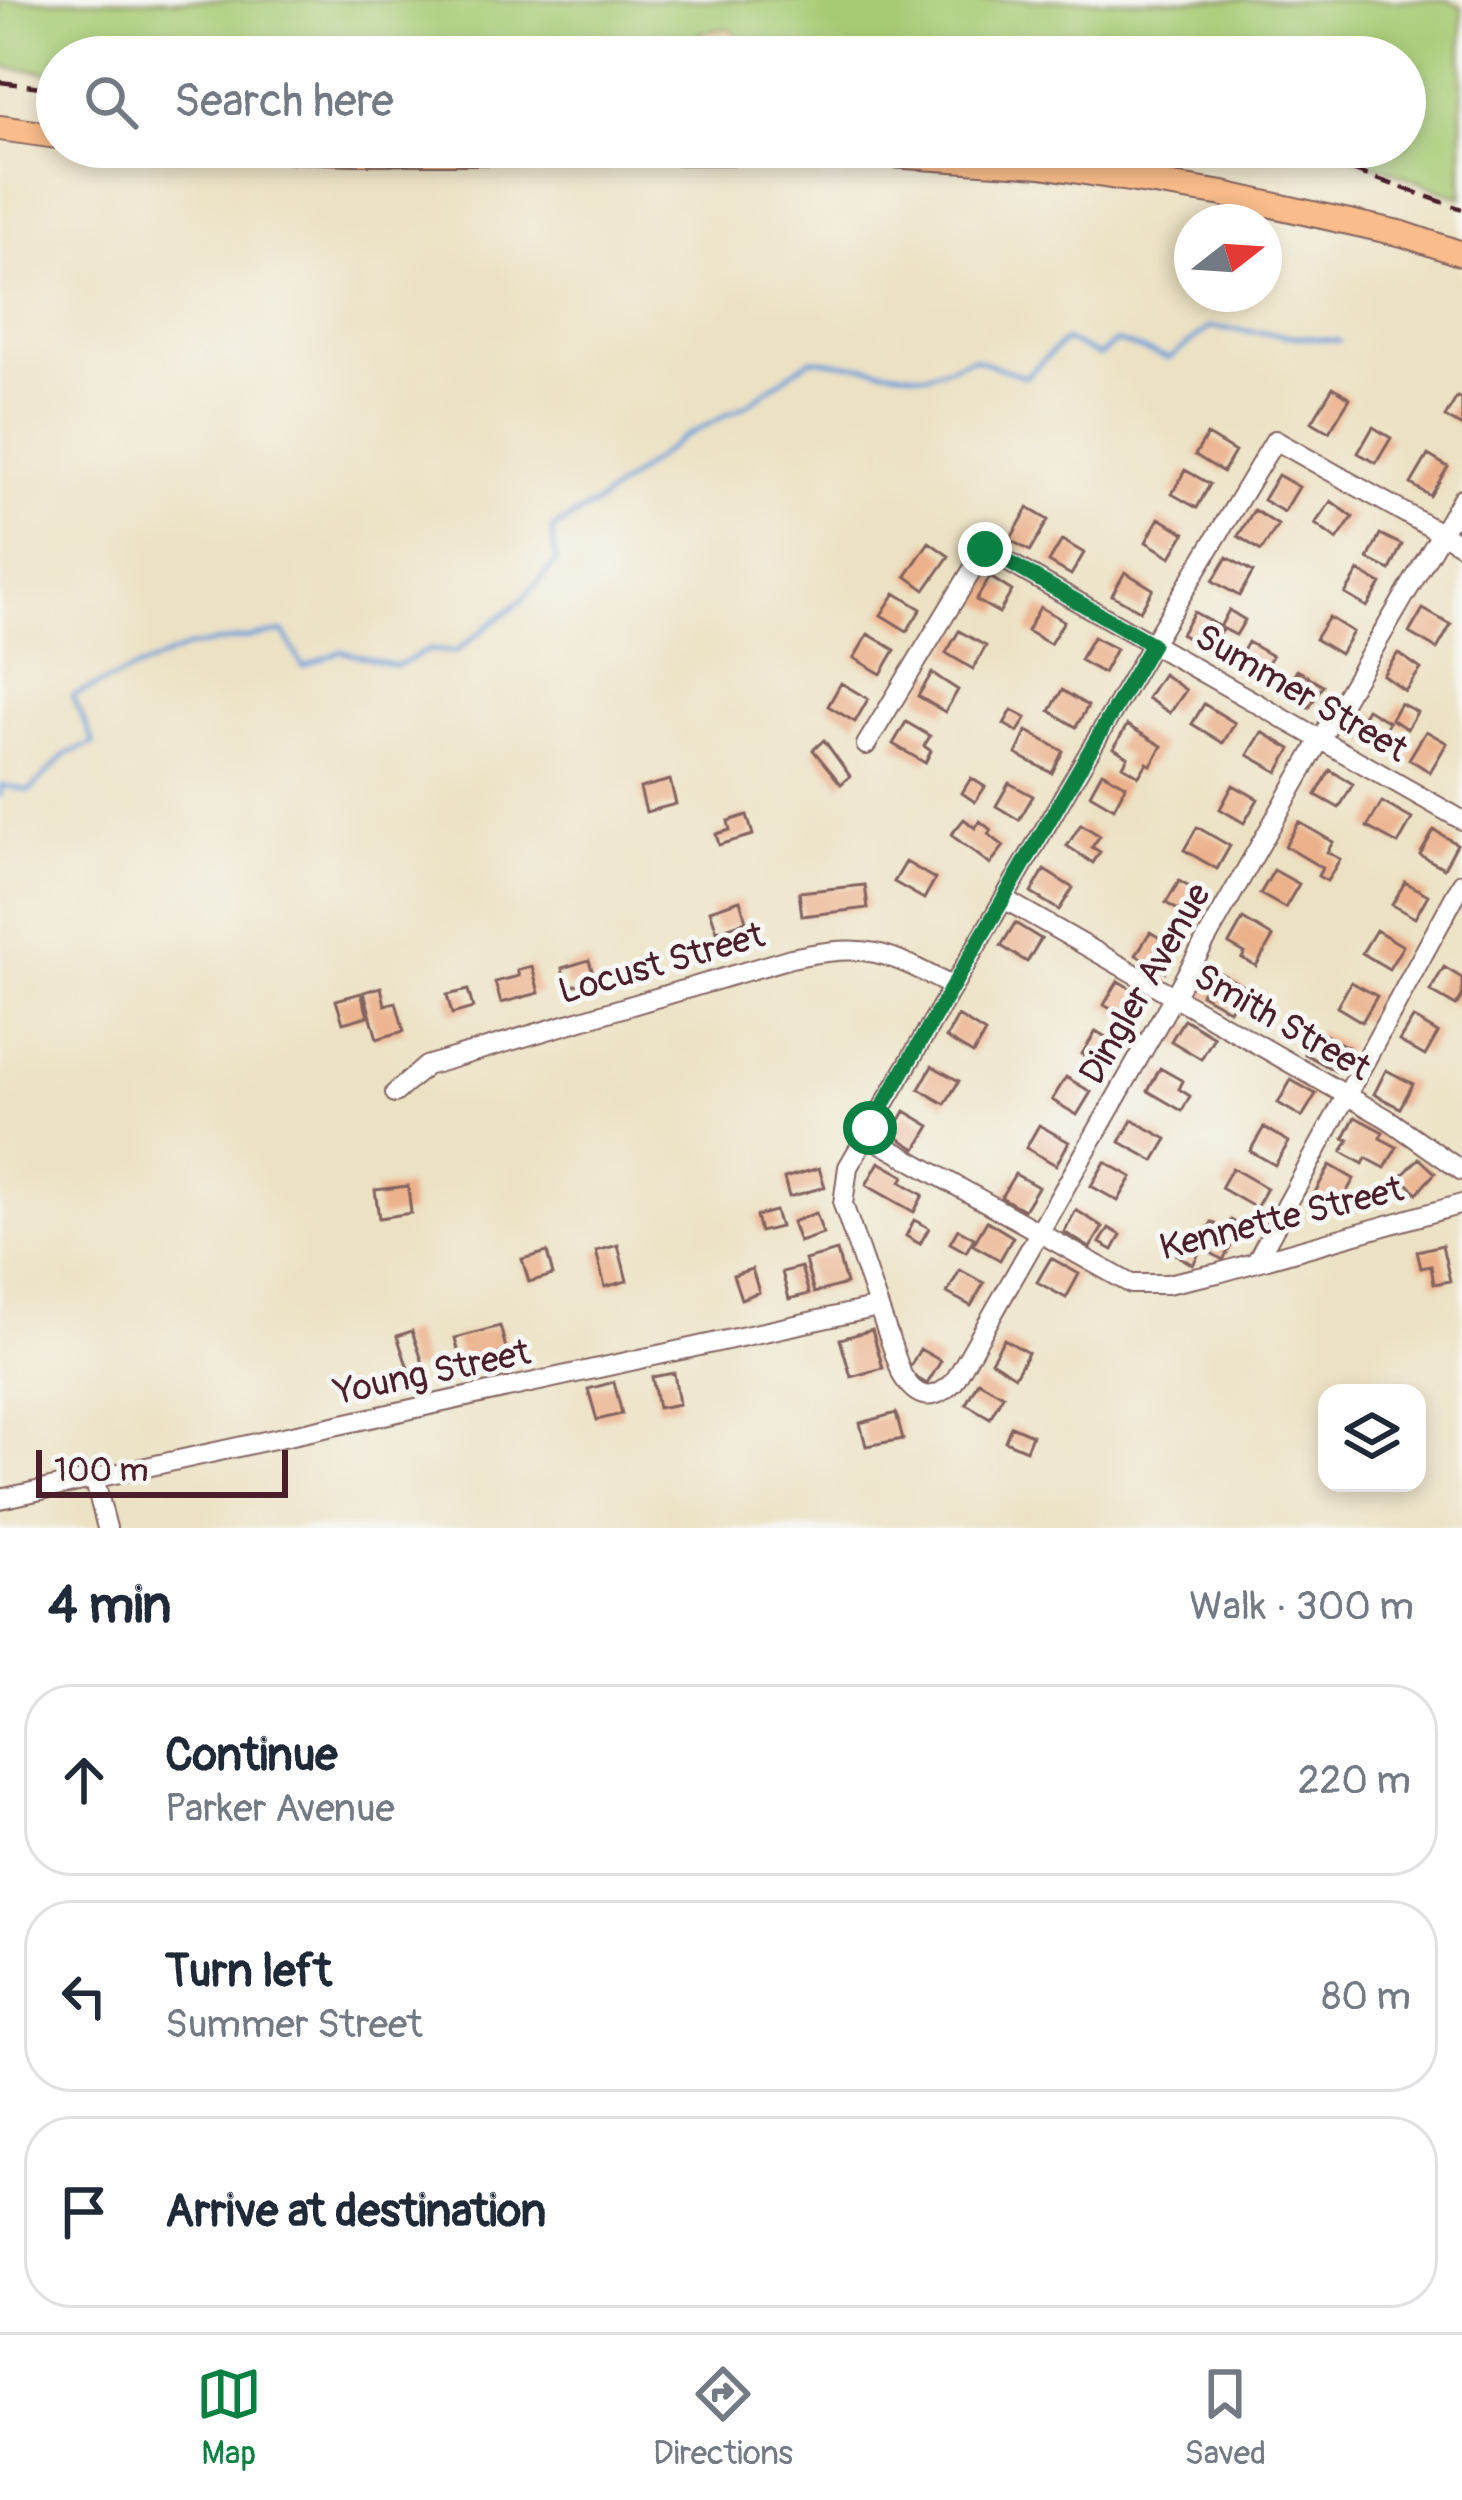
<!DOCTYPE html>
<html lang="en">
<head>
<meta charset="utf-8">
<style>
  body { margin:0; font-family:Pangolin,sans-serif; background:#f2f2f3; color:#1f2937 }
  .controls { position:absolute; right:36px; bottom:36px; display:grid; overflow:hidden; border-radius:24px; box-shadow:0 6px 18px #0003 }
  .controls button { width:108px; height:108px; display:grid; place-items:center; padding:0; border:0; border-bottom:3px solid #e0e1e3; background:#fff; color:#1f2937; font:60px sans-serif }
  .compass { position:absolute; left:1174px; top:204px; width:108px; height:108px; border-radius:50%; background:#fff; box-shadow:0 6px 18px #0003; rotate:73deg }
  .scale { position:absolute; left:36px; bottom:30px; width:252px; box-sizing:border-box; padding-left:12px; border:6px solid #4a1f2b; border-top:0; font-size:33px; line-height:42px; white-space:nowrap; color:#4a1f2b; -webkit-text-stroke:9px #f6f6f2; paint-order:stroke }
  .stop { position:absolute; width:36px; height:36px; margin:-27px; border:9px solid #0b8043; border-radius:50%; background:#fff }
  .stop.end { background:#0b8043; border-color:#fff; box-shadow:0 3px 12px #0008 }
  .list { margin:0; padding:0; list-style:none }
  h2 { display:flex; justify-content:space-between; align-items:center; height:156px; margin:0; padding:0 48px; font-size:51px }
  h2 small { font-size:39px; font-weight:400; color:#747a83 }
  .list li { display:grid; grid-template-columns:78px 1fr auto; gap:36px; align-items:center; box-sizing:border-box; height:192px; margin:0 24px 24px; padding:0 24px; border:3px solid #e0e1e3; border-radius:48px }
  .list b { display:block; font-size:45px; white-space:nowrap }
  .list p { margin:0; font-size:39px; white-space:nowrap; color:#747a83 }
  .list em { font-size:39px; font-style:normal; color:#747a83 }
  .icon { flex:none; width:66px; height:66px; fill:none; stroke:currentColor; stroke-width:2; stroke-linecap:round; stroke-linejoin:round }
  .map { position:relative; flex:none; width:1462px; height:1528px; overflow:hidden }
  .search { position:absolute; background:#fff; box-shadow:0 6px 18px #0003; left:36px; right:36px; top:36px; height:132px; display:flex; align-items:center; gap:30px; box-sizing:border-box; padding:0 42px; border-radius:66px; color:#747a83; font-size:45px }
  .sheet { height:804px; background:#fff }
  nav { display:flex; justify-content:space-around; align-items:center; box-sizing:border-box; height:168px; border-top:3px solid #e0e1e3; background:#fff; font-size:33px; color:#747a83 }
  nav a { display:grid; justify-items:center; gap:6px }
  nav .on { color:#0b8043 }
  .map>svg:first-child { display:block }
</style>
</head>
<body>
<div class="map">
<svg width="1462" height="1528" viewBox="0 0 1462 1528">
  <rect width="100%" height="100%" fill="#f6f6f2"/>
  <filter id="ink" filterUnits="userSpaceOnUse"><feTurbulence type="fractalNoise" baseFrequency=".00833" numOctaves="2"/><feDisplacementMap in="SourceGraphic" scale="24" xChannelSelector="R" yChannelSelector="G"/><feConvolveMatrix kernelMatrix="1 2 1 2 8 2 1 2 1" color-interpolation-filters="sRGB"/></filter>
  <filter id="wash" filterUnits="userSpaceOnUse"><feTurbulence type="fractalNoise" baseFrequency=".004" numOctaves="4" result="noise"/><feDisplacementMap in="SourceGraphic" scale="48" xChannelSelector="R" yChannelSelector="G"/><feGaussianBlur stdDeviation="2.7" result="paint"/><feColorMatrix in="noise" values="0 0 0 0 0 0 0 0 0 0 0 0 0 0 0 0 0 1.4 0 .05"/><feComposite in="paint" operator="in"/></filter>
  <g filter="url(#wash)">
    <rect width="100%" height="100%" fill="#ece1c3"/>
    <!-- green -->
    <path fill="#a7cb74" stroke="#787550" stroke-width="3" d="M0 0H1447L1462 7V198L1328 147H1405V57H57V73L0 67Z"/>
    <!-- sand -->
    <path fill="#eeda9e" stroke="#9c7c64" stroke-width="3" d="M728 28 735 32 739 41 736 46 727 44 711 49 694 44 693 40 700 33Z"/>
    <g fill="none" stroke-linecap="round" stroke-linejoin="round">
      <!-- stream -->
      <path stroke="#6e9fd8" stroke-width="4.5" d="M0 796 2 785 30 791 66 754 94 743 72 696 188 647 284 632 303 667 341 651 396 666 429 650 455 652 522 600 556 562 552 529 599 502 682 438 748 404 811 359 926 375 973 358 1025 377 1065 340 1099 356 1116 341 1169 359 1210 327 1339 341"/>
    </g>
    <g id="blocks">
      <!-- building -->
      <path fill="#ecb18b" d="M1333 387 1350 398 1329 432 1312 422Z
        M1457 397 1462 399V427L1445 417Z
        M1373 427 1391 438 1376 463 1358 453Z
        M1207 435 1235 452 1223 472 1195 455Z
        M1428 455 1448 467 1430 496 1411 484Z
        M1185 470 1210 484 1197 508 1172 494Z
        M1278 475 1299 487 1284 512 1263 500Z
        M1331 501 1353 517 1337 540 1315 524Z
        M1028 508 1048 520 1030 551 1010 540Z
        M1254 510 1278 525 1261 551 1238 536Z
        M1159 518 1185 533 1171 557 1146 542Z
        M1380 534 1402 545 1390 570 1368 559Z
        M1062 540 1084 553 1071 575 1049 562Z
        M929 542 949 556 925 590 906 576Z
        M1227 557 1253 572 1239 596 1213 581Z
        M1359 571 1381 584 1367 607 1345 594Z
        M1125 572 1153 589 1140 611 1112 595Z
        M990 577 1012 591 999 613 976 600Z
        M895 593 921 609 907 631 881 615Z
        M1040 607 1064 621 1050 644 1027 631Z
        M1423 609 1451 625 1437 649 1409 633Z
        M1229 610 1245 620 1236 635 1220 627Z
        M1194 612 1222 628 1209 651 1181 634Z
        M1329 617 1353 632 1340 654 1315 639Z
        M959 631 986 646 973 669 946 653Z
        M868 634 895 650 881 674 854 658Z
        M1093 637 1116 649 1103 673 1080 660Z
        M1248 642 1272 656 1258 679 1235 665Z
        M1398 653 1421 669 1405 691 1383 675Z
        M1297 670 1323 685 1309 708 1284 693Z
        M932 673 958 690 945 712 918 696Z
        M1163 674 1186 690 1170 713 1147 698Z
        M841 683 868 699 855 722 828 706Z
        M1062 690 1088 706 1076 727 1050 711Z
        M1400 703 1417 712 1407 729 1391 719Z
        M1204 704 1235 723 1223 743 1192 724Z
        M1367 709 1389 722 1375 746 1353 733Z
        M1012 710 1026 718 1018 732 1004 724Z
        M906 722 930 736 924 746 931 751 925 763 893 744Z
        M1127 725 1162 746 1151 765 1147 763 1139 776 1123 766 1128 757 1114 748Z
        M1027 731 1063 751 1052 773 1016 754Z
        M1426 731 1447 743 1430 772 1409 759Z
        M1262 732 1291 749 1278 772 1248 755Z
        M824 740 850 776 841 784 813 750Z
        M1330 770 1353 784 1339 808 1316 795Z
        M1102 772 1126 785 1114 808 1090 794Z
        M971 778 985 787 975 802 962 793Z
        M670 780 676 804 646 812 640 788Z
        M1009 783 1033 796 1019 820 996 806Z
        M1233 785 1258 799 1244 823 1220 809Z
        M1382 802 1412 819 1398 844 1367 827Z
        M747 815 753 835 719 845 716 834 730 830 728 821Z
        M964 819 975 828 980 821 991 830 988 834 1004 846 990 864 951 835Z
        M1299 822 1333 842 1327 852 1340 859 1327 881 1318 876 1322 868 1285 846Z
        M1081 824 1100 836 1092 847 1100 852 1093 863 1067 846Z
        M1197 827 1230 846 1217 869 1184 850Z
        M1434 830 1457 844 1444 868 1420 855Z
        M906 862 935 879 924 899 894 882Z
        M1044 870 1073 888 1059 910 1031 893Z
        M1274 870 1299 884 1285 908 1260 894Z
        M1179 881 1205 896 1192 918 1166 903Z
        M1405 882 1428 895 1415 918 1392 905Z
        M865 885 868 908 802 916 799 892Z
        M740 900 746 921 717 931 710 910Z
        M1243 919 1273 937 1256 966 1242 958 1245 953 1229 944Z
        M1015 923 1041 939 1027 962 1001 946Z
        M1376 930 1403 946 1389 969 1362 953Z
        M1150 932 1178 949 1165 972 1136 955Z
        M589 960 595 980 567 987 562 968Z
        M532 966 539 993 501 1003 495 982 519 976 517 970Z
        M1444 967 1462 978V996L1456 1006 1430 991Z
        M1215 970 1243 986 1229 1010 1201 994Z
        M1118 981 1145 997 1131 1021 1104 1005Z
        M1351 982 1377 996 1362 1022 1337 1007Z
        M381 987 385 1005 396 1002 404 1031 377 1039 364 992Z
        M468 990 473 1008 452 1014 447 995Z
        M361 993 368 1016 343 1023 336 1000Z
        M958 1016 985 1033 973 1054 946 1038Z
        M1413 1018 1438 1033 1425 1056 1399 1041Z
        M1184 1019 1214 1037 1201 1059 1171 1041Z
        M1096 1031 1120 1046 1106 1069 1082 1054Z
        M1318 1031 1348 1047 1335 1071 1305 1054Z
        M932 1066 959 1081 945 1104 919 1089Z
        M1160 1068 1183 1081 1179 1089 1190 1096 1182 1111 1148 1091Z
        M1386 1070 1413 1084 1400 1108 1374 1094Z
        M1066 1077 1091 1092 1077 1115 1052 1100Z
        M1291 1080 1316 1094 1302 1117 1278 1103Z
        M905 1111 930 1126 916 1149 892 1134Z
        M1355 1117 1383 1132 1380 1138 1397 1147 1385 1168 1366 1158 1363 1164 1342 1152 1349 1140 1344 1138Z
        M1132 1120 1167 1139 1154 1161 1120 1142Z
        M1039 1125 1069 1142 1056 1165 1026 1148Z
        M1264 1127 1289 1142 1275 1165 1250 1151Z
        M1419 1158 1435 1173 1417 1193 1401 1177Z
        M879 1162 904 1176 901 1182 923 1195 914 1212 866 1185Z
        M1105 1162 1132 1177 1118 1201 1091 1186Z
        M1330 1165 1354 1179 1335 1212 1312 1198Z
        M819 1168 825 1187 789 1197 784 1178Z
        M1232 1168 1267 1188 1256 1208 1221 1188Z
        M1015 1174 1038 1187 1024 1210 1001 1197Z
        M408 1186 411 1213 379 1218 375 1190Z
        M1076 1210 1103 1227 1090 1248 1064 1232Z
        M775 1211 780 1227 760 1232 756 1216Z
        M816 1213 823 1234 799 1242 792 1222Z
        M914 1220 929 1228 920 1244 906 1236Z
        M1231 1220 1242 1227 1223 1260 1198 1245 1212 1222 1225 1230Z
        M987 1221 1013 1237 1000 1260 973 1245Z
        M1109 1228 1121 1235 1113 1250 1100 1243Z
        M958 1229 974 1238 966 1252 950 1243Z
        M1186 1240 1201 1249 1193 1265 1177 1255Z
        M618 1245 627 1281 605 1287 596 1251Z
        M1442 1245 1450 1281 1434 1284 1431 1266 1421 1268 1417 1251Z
        M837 1251 846 1284 814 1293 805 1260Z
        M547 1252 553 1275 529 1282 522 1259Z
        M1051 1258 1079 1274 1066 1298 1037 1282Z
        M801 1267 809 1294 789 1299 782 1272Z
        M752 1269 759 1292 741 1299 733 1275Z
        M960 1270 984 1283 971 1306 947 1293Z
        M500 1326 507 1352 462 1364 455 1338Z
        M872 1330 883 1368 851 1377 840 1339Z
        M412 1331 424 1366 409 1371 397 1336Z
        M1004 1339 1028 1353 1015 1376 991 1361Z
        M920 1349 941 1361 927 1384 907 1372Z
        M674 1373 679 1404 658 1408 652 1377Z
        M978 1381 1003 1395 990 1418 966 1404Z
        M614 1382 622 1414 597 1420 588 1389Z
        M896 1413 903 1439 866 1446 860 1423Z
        M1011 1426 1032 1435 1026 1450 1005 1441Z"/>
    </g>
  </g>
  <g filter="url(#ink)">
    <use href="#blocks" fill-opacity="0" stroke="#836360" stroke-width="3"/>
    <g fill="none" stroke-linecap="round" stroke-linejoin="round">
      <defs>
        <path id="minor" d="M1462 498 1320 740 954 1382C933 1402 917 1400 902 1375L843 1204 848 1167 1152 644 1275 440 1442 534 1462 545
          M866 745 985 549 1462 820
          M1004 899 1388 1119 1462 1171
          M395 1093 426 1066 791 958C869 942 885 951 953 987
          M866 1135 1131 1284H1167L1218 1273 1462 1204
          M1257 1260 1462 883
          M94 1478 107 1528
          M0 1499 878 1307"/>
        <path id="major" d="M0 128 57 136
          M184 147 352 152H844L1041 165 1223 194 1403 234 1462 254"/>
      </defs>
      <!-- minor casing -->
      <use href="#minor" stroke="#836360" stroke-width="22"/>
      <!-- major casing -->
      <use href="#major" stroke="#836360" stroke-width="28"/>
      <!-- minor -->
      <use href="#minor" stroke="#fff" stroke-width="18"/>
      <!-- major -->
      <use href="#major" stroke="#f9bc8a" stroke-width="24"/>
      <!-- rail -->
      <path stroke="#4a1f2b" stroke-width="4.5" stroke-dasharray="18 9" stroke-linecap="butt" d="M0 82 57 89
        M1273 147 1341 166 1462 209"/>
    </g>
  </g>
  <g fill="none" stroke-linecap="round" stroke-linejoin="round" filter="url(#ink)">
    <!-- route -->
    <path stroke="#0b8043" stroke-width="15" d="M870 1128 1152 644 985 549"/>
  </g>
  <g text-anchor="middle" stroke-width="10" stroke-linejoin="round" paint-order="stroke">
    <!-- street labels -->
    <g font-size="36" fill="#4a1f2b" stroke="#f6f6f2">
      <text transform="translate(1302 692) rotate(30)" y="13">Summer Street</text>
      <text transform="translate(661 962) rotate(-16)" y="13">Locust Street</text>
      <text transform="translate(1144 983) rotate(-60)" y="13">Dingler Avenue</text>
      <text transform="translate(1283 1021) rotate(30)" y="13">Smith Street</text>
      <text transform="translate(1281 1217) rotate(-14)" y="13">Kennette Street</text>
      <text transform="translate(432 1371) rotate(-12)" y="13">Young Street</text>
    </g>
  </g>
</svg>
<div class="controls">
<button><svg class="icon" aria-label="layers" viewBox="0 0 24 24"><path d="M12 4l9 5-9 5-9-5zM3 14l9 5 9-5"/></svg></button>
</div>
<svg class="compass" viewBox="-18 -18 36 36"><path d="M0-13l5 13h-10z" fill="#e53935"/><path d="M0 13l5-13h-10z" fill="#747a83"/></svg>
<div class="scale">100 m</div>
<div class="stop" style="left:870px;top:1128px"></div>
<div class="stop end" style="left:985px;top:549px"></div>
<div class="search"><svg class="icon" aria-label="search" viewBox="0 0 24 24"><circle cx="10" cy="10" r="6"/><path d="M15 15l6 6"/></svg>Search here</div>
</div>
<section class="sheet">
<h2>4 min<small>Walk · 300 m</small></h2>
<ul class="list">
<li><svg class="icon" aria-label="ahead" viewBox="0 0 24 24"><path d="M12 20V5M6 11l6-6 6 6"/></svg><div><b>Continue</b><p>Parker Avenue</p></div><em>220 m</em></li>
<li><svg class="icon" aria-label="left" viewBox="0 0 24 24"><path d="M17 20v-9H6M10 6l-5 5 5 5"/></svg><div><b>Turn left</b><p>Summer Street</p></div><em>80 m</em></li>
<li><svg class="icon" aria-label="arrive" viewBox="0 0 24 24"><path d="M6 21V4h12l-3 4 3 4H6"/></svg><div><b>Arrive at destination</b></div></li>
</ul>
</section>
<nav>
<a class="on"><svg class="icon" aria-label="map" viewBox="0 0 24 24"><path d="M3 6l6-2 6 2 6-2v14l-6 2-6-2-6 2zM9 4v14M15 6v14"/></svg>Map</a>
<a><svg class="icon" aria-label="directions" viewBox="0 0 24 24"><path d="M12 3l9 9-9 9-9-9zM9 14v-3h6M13 9l2 2-2 2"/></svg>Directions</a>
<a><svg class="icon" aria-label="saved" viewBox="0 0 24 24"><path d="M7 4h10v16l-5-4-5 4z"/></svg>Saved</a>
</nav>
</body>
</html>
